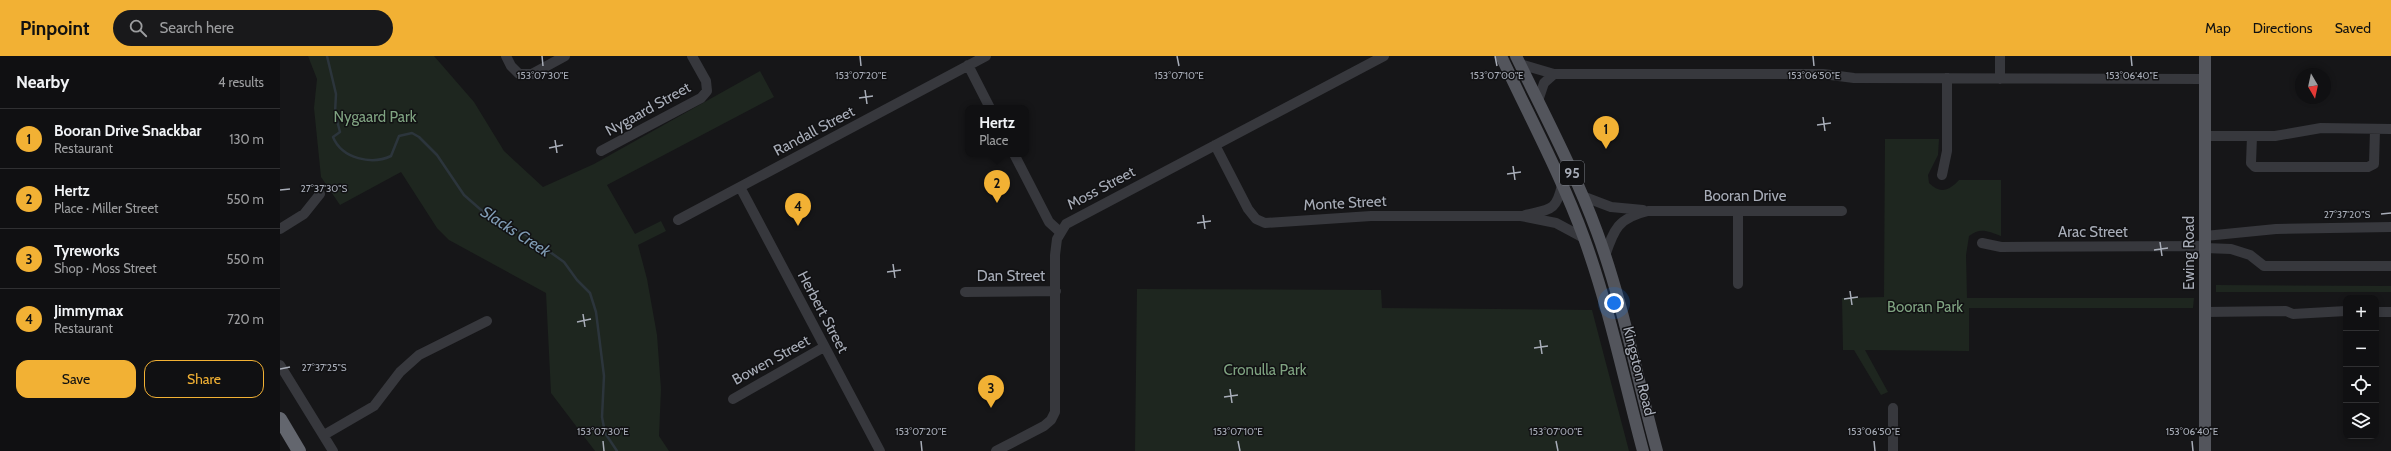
<!DOCTYPE html>
<html lang="en">
<head>
<meta charset="utf-8">
<style>
  body { margin:0; font-family:Cabin,sans-serif; background:#19191b; color:#f1f3f6 }
  .controls { position:absolute; right:12px; bottom:12px; display:grid; overflow:hidden; border-radius:8px; box-shadow:0 2px 6px #0003 }
  .controls button { width:36px; height:36px; display:grid; place-items:center; padding:0; border:0; border-bottom:1px solid #303032; background:#101012; color:#f1f3f6; font:20px sans-serif }
  .compass { position:absolute; left:2015px; top:12px; width:36px; height:36px; border-radius:50%; background:#101012; box-shadow:0 2px 6px #0003; rotate:171deg }
  .you { position:absolute; left:1334px; top:247px; width:14px; height:14px; margin:-10px; border:3px solid #fff; border-radius:50%; background:#1a73e8; box-shadow:0 0 0 6px #1a73e833 }
  .badge { display:grid; place-items:center; width:26px; height:26px; border-radius:50%; background:#f2b134; color:#111; font-size:13px; font-weight:700 }
  .pin { position:absolute; translate:-50% -33px; filter:drop-shadow(0 1px 2px #0008) }
  .pin::after { content:''; position:absolute; top:21px; width:14px; height:12px; background:inherit; clip-path:polygon(0 0,100% 0,50% 100%) }
  .popup { position:absolute; left:685px; top:49px; width:64px; height:52px; box-sizing:border-box; display:grid; place-content:center; border-radius:8px; background:#101012; filter:drop-shadow(0 1px 3px #0005); font-size:13px; white-space:nowrap; color:#9c9d9f }
  .popup b { font-size:15px; color:#f1f3f6 }
  .popup::after { content:''; position:absolute; left:50%; top:100%; margin-left:-8px; border:8px solid transparent; border-top-color:#101012 }
  .list { margin:0; padding:0; list-style:none }
  h2 { display:flex; justify-content:space-between; align-items:center; height:52px; margin:0; padding:0 16px; font-size:17px }
  h2 small { font-size:13px; font-weight:400; color:#9c9d9f }
  .list li { display:grid; grid-template-columns:26px 1fr auto; gap:12px; align-items:center; box-sizing:border-box; height:60px; padding:0 16px; border-top:1px solid #303032 }
  .list b { display:block; font-size:15px; white-space:nowrap }
  .list p { margin:0; font-size:13px; white-space:nowrap; color:#9c9d9f }
  .list em { font-size:13px; font-style:normal; color:#9c9d9f }
  .actions { display:flex; gap:8px; padding:12px 16px }
  .actions a { flex:1; padding:9px 0; border:1px solid #f2b134; border-radius:12px; text-align:center; font-size:14px; color:#f2b134 }
  .actions .main { background:#f2b134; color:#111 }
  .icon { flex:none; width:22px; height:22px; fill:none; stroke:currentColor; stroke-width:2; stroke-linecap:round; stroke-linejoin:round }
  .map { position:relative; flex:none; width:2111px; height:395px; overflow:hidden }
  header { display:flex; align-items:center; gap:24px; box-sizing:border-box; height:56px; padding:0 20px; background:#f2b134; color:#111 }
  header strong { font-size:19px }
  nav { display:flex; gap:22px; margin-inline-start:auto; font-size:14px }
  .search { width:280px; height:36px; background:#19191b; display:flex; align-items:center; gap:10px; box-sizing:border-box; padding:0 14px; border-radius:22px; color:#9c9d9f; font-size:15px }
  main { display:flex }
  aside { flex:1; background:#101012 }
  .map>svg:first-child { display:block }
</style>
</head>
<body>
<header>
<strong>Pinpoint</strong>
<div class="search"><svg class="icon" aria-label="search" viewBox="0 0 24 24"><circle cx="10" cy="10" r="6"/><path d="M15 15l6 6"/></svg>Search here</div>
<nav><a>Map</a><a>Directions</a><a>Saved</a></nav>
</header>
<main>
<aside>
<h2>Nearby<small>4 results</small></h2>
<ul class="list">
<li><span class="badge">1</span><div><b>Booran Drive Snackbar</b><p>Restaurant</p></div><em>130 m</em></li>
<li><span class="badge">2</span><div><b>Hertz</b><p>Place · Miller Street</p></div><em>550 m</em></li>
<li><span class="badge">3</span><div><b>Tyreworks</b><p>Shop · Moss Street</p></div><em>550 m</em></li>
<li><span class="badge">4</span><div><b>Jimmymax</b><p>Restaurant</p></div><em>720 m</em></li>
</ul>
<div class="actions"><a class="main">Save</a><a>Share</a></div>
</aside>
<div class="map">
<svg width="2111" height="395" viewBox="0 0 2111 395">
  <rect width="100%" height="100%" fill="#161618"/>
  <!-- green -->
  <path fill="#1e261f" d="M28 0H154L194 46 224 95 263 131 314 108 480 15 494 41 327 129 355 178 381 165 386 175 358 189 367 223 377 279 381 333 379 380 389 395H315L271 337 266 237 169 184 157 172 121 116 60 149 41 121 34 52 37 23Z
    M1605 83H1659L1658 99 1648 119 1649 127C1660 138 1669 135 1679 124H1721V180C1708 175 1700 171 1689 180L1686 199 1687 242H1914L1913 252H1689V295L1585 294 1608 336 1601 339 1574 294H1563L1562 242 1604 241Z
    M1936 229 2111 230V236H1936Z
    M857 233 1101 234 1102 252 1312 254 1349 395H855Z"/>
  <g fill="none" stroke-linecap="round" stroke-linejoin="round">
    <!-- stream -->
    <path stroke="#2c353c" stroke-width="2.5" d="M47 0 56 38 55 57 60 76 53 81C62 103 92 109 111 100L119 80 132 77 139 81 157 99 184 139 208 160 229 169 249 181 284 206 297 224 310 237 316 256 324 320 322 361 325 377 337 395"/>
    <!-- minor -->
    <path stroke="#37383d" stroke-width="10" d="M226 0 231 10 239 18H252L285 0
      M1720 0V23
      M1240 8 1274 18H1543L1574 22 1925 23
      M688 9 710 52
      M1258 45 1264 27 1274 18
      M1925 80H1995L2041 72 2111 73
      M1972 80 1971 107 1975 111H2088L2094 108 2095 74
      M935 89 968 153 976 163 985 167 1091 160H1241L1276 167 1304 182
      M321 95 421 42 427 35 426 25 412 0
      M734 98 769 166 780 176
      M1662 119 1667 95V22
      M460 131 600 395
      M1302 140 1331 151 1363 154
      M1458 155V228
      M1245 159C1270 153 1276 156 1282 129
      M398 164 706 0
      M0 173 24 158 40 138
      M1925 180 1996 173 2111 171
      M1702 187 1721 191 1925 190
      M1925 192 1951 193 1970 199 1984 210H2111
      M1325 200C1334 173 1338 162 1368 155H1562
      M685 236 776 235
      M1925 256 2006 255 2013 258 2066 255
      M2096 256H2111
      M0 309 53 395
      M453 343 544 291
      M1613 352V395
      M44 379 94 350 120 316 139 299 207 265
      M716 395 764 370 771 364 775 356V199L777 183 786 168 1104 0"/>
    <!-- major -->
    <path stroke="#53555c" stroke-width="12" d="M1221 0C1249 60 1281 119 1304 182 1329 251 1344 324 1363 395
      M1236 0C1264 58 1295 116 1317 176 1343 247 1357 322 1377 395
      M1925 395V0"/>
    <!-- highway -->
    <path stroke="#63666e" stroke-width="14" d="M0 363 19 395"/>
  </g>
  <!-- ticks -->
  <path fill="none" stroke="#a8adb8" stroke-width="1.5" d="M262 0 263 10M580 0 581 10M897 0 899 10M1215 0 1217 10M1533 0 1534 10M1851 0 1852 10M585 34 587 48M579 42 593 40M1543 61 1545 75M1537 69 1551 67M275 84 277 97M269 92 283 89M1233 110 1235 124M1227 118 1241 116M0 134 10 133M2101 158 2111 157M923 159 925 173M917 167 931 165M1880 186 1882 200M1874 194 1888 192M613 208 615 222M607 216 621 214M1570 235 1572 249M1564 243 1578 241M303 258 305 271M297 266 311 263M1260 284 1262 298M1254 292 1268 290M0 313 10 311M950 333 952 347M944 341 958 339M323 385 324 395M641 385 642 395M958 385 960 395M1276 385 1278 395M1594 385 1595 395M1912 385 1913 395"/>
  <g text-anchor="middle" stroke-width="3" stroke-linejoin="round" paint-order="stroke">
    <!-- shield labels -->
    <rect fill="#111113" stroke="#7b7e86" stroke-width="1" x="1280" y="105" width="24" height="24" rx="3"/>
    <g font-size="14" font-weight="bold" fill="#a8adb8">
      <text x="1292" y="122">95</text>
    </g>
    <!-- street labels -->
    <g font-size="15" fill="#a8adb8" stroke="#111113">
      <text transform="translate(368 53) rotate(-29)" y="5">Nygaard Street</text>
      <text transform="translate(534 75) rotate(-28)" y="5">Randall Street</text>
      <text transform="translate(821 132) rotate(-28)" y="5">Moss Street</text>
      <text x="1465" y="145">Booran Drive</text>
      <text transform="translate(1065 147) rotate(-3)" y="5">Monte Street</text>
      <text x="1813" y="181">Arac Street</text>
      <text transform="translate(1909 197) rotate(-90)" y="5">Ewing Road</text>
      <text x="731" y="225">Dan Street</text>
      <text transform="translate(543 256) rotate(62)" y="5">Herbert Street</text>
      <text transform="translate(491 304) rotate(-29)" y="5">Bowen Street</text>
      <text transform="translate(1359 315) rotate(76)" y="5">Kingston Road</text>
    </g>
    <!-- park labels -->
    <g font-size="15" fill="#7fa381" stroke="#111113">
      <text x="95" y="66">Nygaard Park</text>
      <text x="1645" y="256">Booran Park</text>
      <text x="985" y="319">Cronulla Park</text>
    </g>
    <!-- water labels -->
    <g font-size="16" font-style="italic" fill="#7f9bb3" stroke="#111113">
      <text transform="translate(236 175) rotate(33)" y="6">Slacks Creek</text>
    </g>
  </g>
  <g font-size="10" text-anchor="middle" fill="#a8adb8" stroke="#111113" stroke-width="3" stroke-linejoin="round" paint-order="stroke">
    <text x="263" y="23">153°07'30"E</text>
    <text x="581" y="23">153°07'20"E</text>
    <text x="899" y="23">153°07'10"E</text>
    <text x="1217" y="23">153°07'00"E</text>
    <text x="1534" y="23">153°06'50"E</text>
    <text x="1852" y="23">153°06'40"E</text>
    <text x="44" y="136">27°37'30"S</text>
    <text x="2067" y="162">27°37'20"S</text>
    <text x="44" y="315">27°37'25"S</text>
    <text x="323" y="379">153°07'30"E</text>
    <text x="641" y="379">153°07'20"E</text>
    <text x="958" y="379">153°07'10"E</text>
    <text x="1276" y="379">153°07'00"E</text>
    <text x="1594" y="379">153°06'50"E</text>
    <text x="1912" y="379">153°06'40"E</text>
  </g>
</svg>
<div class="controls">
<button>+</button>
<button>−</button>
<button><svg class="icon" aria-label="locate" viewBox="0 0 24 24"><circle cx="12" cy="12" r="6"/><path d="M12 2v4M12 18v4M2 12h4M18 12h4"/></svg></button>
<button><svg class="icon" aria-label="layers" viewBox="0 0 24 24"><path d="M12 4l9 5-9 5-9-5zM3 14l9 5 9-5"/></svg></button>
</div>
<svg class="compass" viewBox="-18 -18 36 36"><path d="M0-13l5 13h-10z" fill="#e53935"/><path d="M0 13l5-13h-10z" fill="#9c9d9f"/></svg>
<div class="you"></div>
<div class="pin badge" style="left:1326px;top:93px">1</div>
<div class="pin badge" style="left:717px;top:147px">2</div>
<div class="popup"><b>Hertz</b>Place</div>
<div class="pin badge" style="left:711px;top:352px">3</div>
<div class="pin badge" style="left:518px;top:170px">4</div>
</div>
</main>
</body>
</html>
